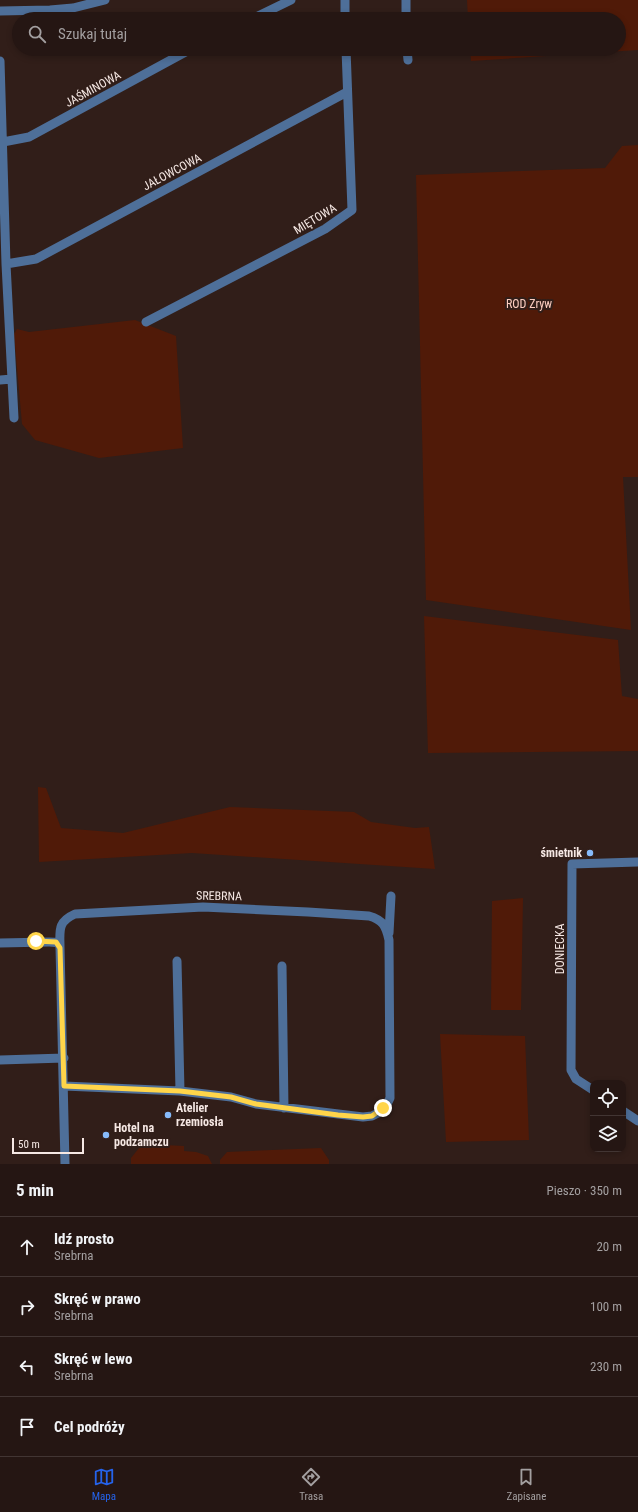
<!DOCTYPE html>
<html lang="pl">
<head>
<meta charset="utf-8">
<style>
  body { margin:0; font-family:"Roboto Condensed",sans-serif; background:#312321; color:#f1f3f6 }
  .controls { position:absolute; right:12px; bottom:12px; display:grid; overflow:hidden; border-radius:8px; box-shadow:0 2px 6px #0003 }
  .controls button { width:36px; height:36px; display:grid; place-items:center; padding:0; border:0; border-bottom:1px solid #423533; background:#251613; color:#f1f3f6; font:20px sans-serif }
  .scale { position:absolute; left:12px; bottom:10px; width:72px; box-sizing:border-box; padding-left:4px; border:2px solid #f6e8e4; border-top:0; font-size:11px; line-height:14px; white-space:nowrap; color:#f6e8e4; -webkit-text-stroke:3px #311e19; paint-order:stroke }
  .stop { position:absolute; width:12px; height:12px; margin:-9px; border:3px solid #ffd54a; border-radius:50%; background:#fff }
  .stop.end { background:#ffd54a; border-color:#fff; box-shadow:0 1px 4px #0008 }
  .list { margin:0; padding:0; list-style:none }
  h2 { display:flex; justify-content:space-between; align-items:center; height:52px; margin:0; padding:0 16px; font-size:17px }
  h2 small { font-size:13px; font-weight:400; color:#a39fa0 }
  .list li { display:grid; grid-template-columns:26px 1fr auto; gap:12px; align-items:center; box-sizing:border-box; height:60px; padding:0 16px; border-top:1px solid #423533 }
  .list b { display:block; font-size:15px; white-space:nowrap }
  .list p { margin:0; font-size:13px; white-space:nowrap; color:#a39fa0 }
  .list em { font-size:13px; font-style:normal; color:#a39fa0 }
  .icon { flex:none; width:22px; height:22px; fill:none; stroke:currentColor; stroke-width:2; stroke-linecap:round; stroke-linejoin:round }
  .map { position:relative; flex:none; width:638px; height:1164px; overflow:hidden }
  .search { position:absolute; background:#251613; box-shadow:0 2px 6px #0003; left:12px; right:12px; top:12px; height:44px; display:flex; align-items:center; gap:10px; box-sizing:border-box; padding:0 14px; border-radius:22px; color:#a39fa0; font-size:15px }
  .sheet { height:292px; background:#251613 }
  nav { display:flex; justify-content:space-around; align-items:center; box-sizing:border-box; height:56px; border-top:1px solid #423533; background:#251613; font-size:11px; color:#a39fa0 }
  nav a { display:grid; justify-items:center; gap:2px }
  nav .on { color:#2563eb }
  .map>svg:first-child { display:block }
</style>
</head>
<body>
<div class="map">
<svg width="638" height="1164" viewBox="0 0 638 1164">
  <rect width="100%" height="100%" fill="#311e19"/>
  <!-- green -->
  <path fill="#501a08" d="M467 0H638V50L471 61 470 49H619V19H468Z
    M638 145V477H623L631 630 426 600 416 175 605 168 622 146Z
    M135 320 176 336 183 448 99 458 35 440 22 424 14 334 17 329 29 332Z
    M424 616 618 640 622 696 638 699V751L428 753Z
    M38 787 46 788 61 828 123 833 230 807 354 812 371 822 415 828 429 827 435 869 192 853 39 862Z
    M523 898 521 1010H491L492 901Z
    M440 1034 525 1036 529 1140 446 1142Z
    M146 1144 184 1146V1151L196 1152 208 1156 212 1164H131V1158L139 1148Z
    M321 1148 329 1160V1164H220V1160L227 1152Z"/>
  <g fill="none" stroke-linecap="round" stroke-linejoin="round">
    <!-- minor -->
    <path stroke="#4e6f99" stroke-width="9" d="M345 0V19
      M406 0V19
      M0 11 50 10 73 8 105 0
      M252 19 291 0
      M407 49 408 60
      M0 61 6 264 14 418
      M3 142 29 137 191 49
      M6 264 36 259 347 92
      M146 322 325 229 352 210 346 49
      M0 380 12 379
      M389 933 391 896
      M0 943 49 942C55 942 59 942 60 947L65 1164
      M60 947C60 931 57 922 75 914L203 907 308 912 369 916C383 920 386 926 389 940L390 1098 387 1104 378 1113 372 1116 363 1117 256 1104 231 1097 180 1091 64 1086
      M177 961 180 1091
      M282 966 284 1108
      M0 1060 64 1058
      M593 1090 576 1079 571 1070 572 864 638 862
      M623 1111 638 1121"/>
  </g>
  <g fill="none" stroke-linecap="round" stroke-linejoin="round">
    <!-- route -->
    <path stroke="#ffd54a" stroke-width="5" d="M36 941 56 942 60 948 64 1086 180 1091 231 1097 256 1104 338 1115 363 1117 372 1116 383 1108"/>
  </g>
  <!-- markers -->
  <g fill="#87bbfb" stroke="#311e19" stroke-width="1.5">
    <circle cx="590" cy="853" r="4"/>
    <circle cx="168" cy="1115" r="4"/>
    <circle cx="106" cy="1135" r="4"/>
  </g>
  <g text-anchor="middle" stroke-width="4" stroke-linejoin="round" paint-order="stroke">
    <!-- street labels -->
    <g font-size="12" fill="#f6e8e4" stroke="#311e19">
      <text transform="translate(93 89) rotate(-29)" y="4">JAŚMINOWA</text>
      <text transform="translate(172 172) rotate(-28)" y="4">JAŁOWCOWA</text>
      <text transform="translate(315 219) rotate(-31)" y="4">MIĘTOWA</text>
      <text transform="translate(219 896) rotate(1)" y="4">SREBRNA</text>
      <text transform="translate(560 949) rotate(-90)" y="4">DONIECKA</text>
    </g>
    <!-- park labels -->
    <g font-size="12" fill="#fdcec0" stroke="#311e19">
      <text x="529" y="308">ROD Zryw</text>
    </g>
    <!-- poi labels -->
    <g font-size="12" font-weight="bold" fill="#f6e8e4" stroke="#311e19" text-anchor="start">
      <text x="582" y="857" text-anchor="end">śmietnik</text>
      <text x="176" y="1112">Atelier<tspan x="176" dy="14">rzemiosła</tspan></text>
      <text x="114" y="1132">Hotel na<tspan x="114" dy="14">podzamczu</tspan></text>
    </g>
  </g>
</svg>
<div class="controls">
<button><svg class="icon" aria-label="locate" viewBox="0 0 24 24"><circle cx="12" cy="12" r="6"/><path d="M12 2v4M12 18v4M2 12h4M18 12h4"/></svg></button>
<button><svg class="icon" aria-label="layers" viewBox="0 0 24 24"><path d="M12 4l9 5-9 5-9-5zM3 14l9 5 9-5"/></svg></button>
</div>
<div class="scale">50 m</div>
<div class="stop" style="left:36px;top:941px"></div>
<div class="stop end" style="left:383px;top:1108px"></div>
<div class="search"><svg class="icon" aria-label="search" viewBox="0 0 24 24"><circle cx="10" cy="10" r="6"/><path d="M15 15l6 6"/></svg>Szukaj tutaj</div>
</div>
<section class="sheet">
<h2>5 min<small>Pieszo · 350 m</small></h2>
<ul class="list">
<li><svg class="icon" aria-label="ahead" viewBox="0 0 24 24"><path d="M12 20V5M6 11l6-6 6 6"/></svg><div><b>Idź prosto</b><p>Srebrna</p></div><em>20 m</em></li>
<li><svg class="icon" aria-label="right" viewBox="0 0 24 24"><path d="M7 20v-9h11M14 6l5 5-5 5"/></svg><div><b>Skręć w prawo</b><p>Srebrna</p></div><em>100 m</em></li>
<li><svg class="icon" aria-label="left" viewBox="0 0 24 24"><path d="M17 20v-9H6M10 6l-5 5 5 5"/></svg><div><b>Skręć w lewo</b><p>Srebrna</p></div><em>230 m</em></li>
<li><svg class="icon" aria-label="arrive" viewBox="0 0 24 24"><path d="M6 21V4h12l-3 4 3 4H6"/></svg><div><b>Cel podróży</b></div></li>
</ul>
</section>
<nav>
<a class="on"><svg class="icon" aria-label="map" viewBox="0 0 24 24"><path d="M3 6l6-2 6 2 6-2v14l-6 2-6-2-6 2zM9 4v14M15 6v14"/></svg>Mapa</a>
<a><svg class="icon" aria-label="directions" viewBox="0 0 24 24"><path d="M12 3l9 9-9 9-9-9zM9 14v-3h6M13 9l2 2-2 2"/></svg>Trasa</a>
<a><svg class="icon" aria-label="saved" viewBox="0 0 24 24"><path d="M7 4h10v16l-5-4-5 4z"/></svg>Zapisane</a>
</nav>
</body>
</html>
